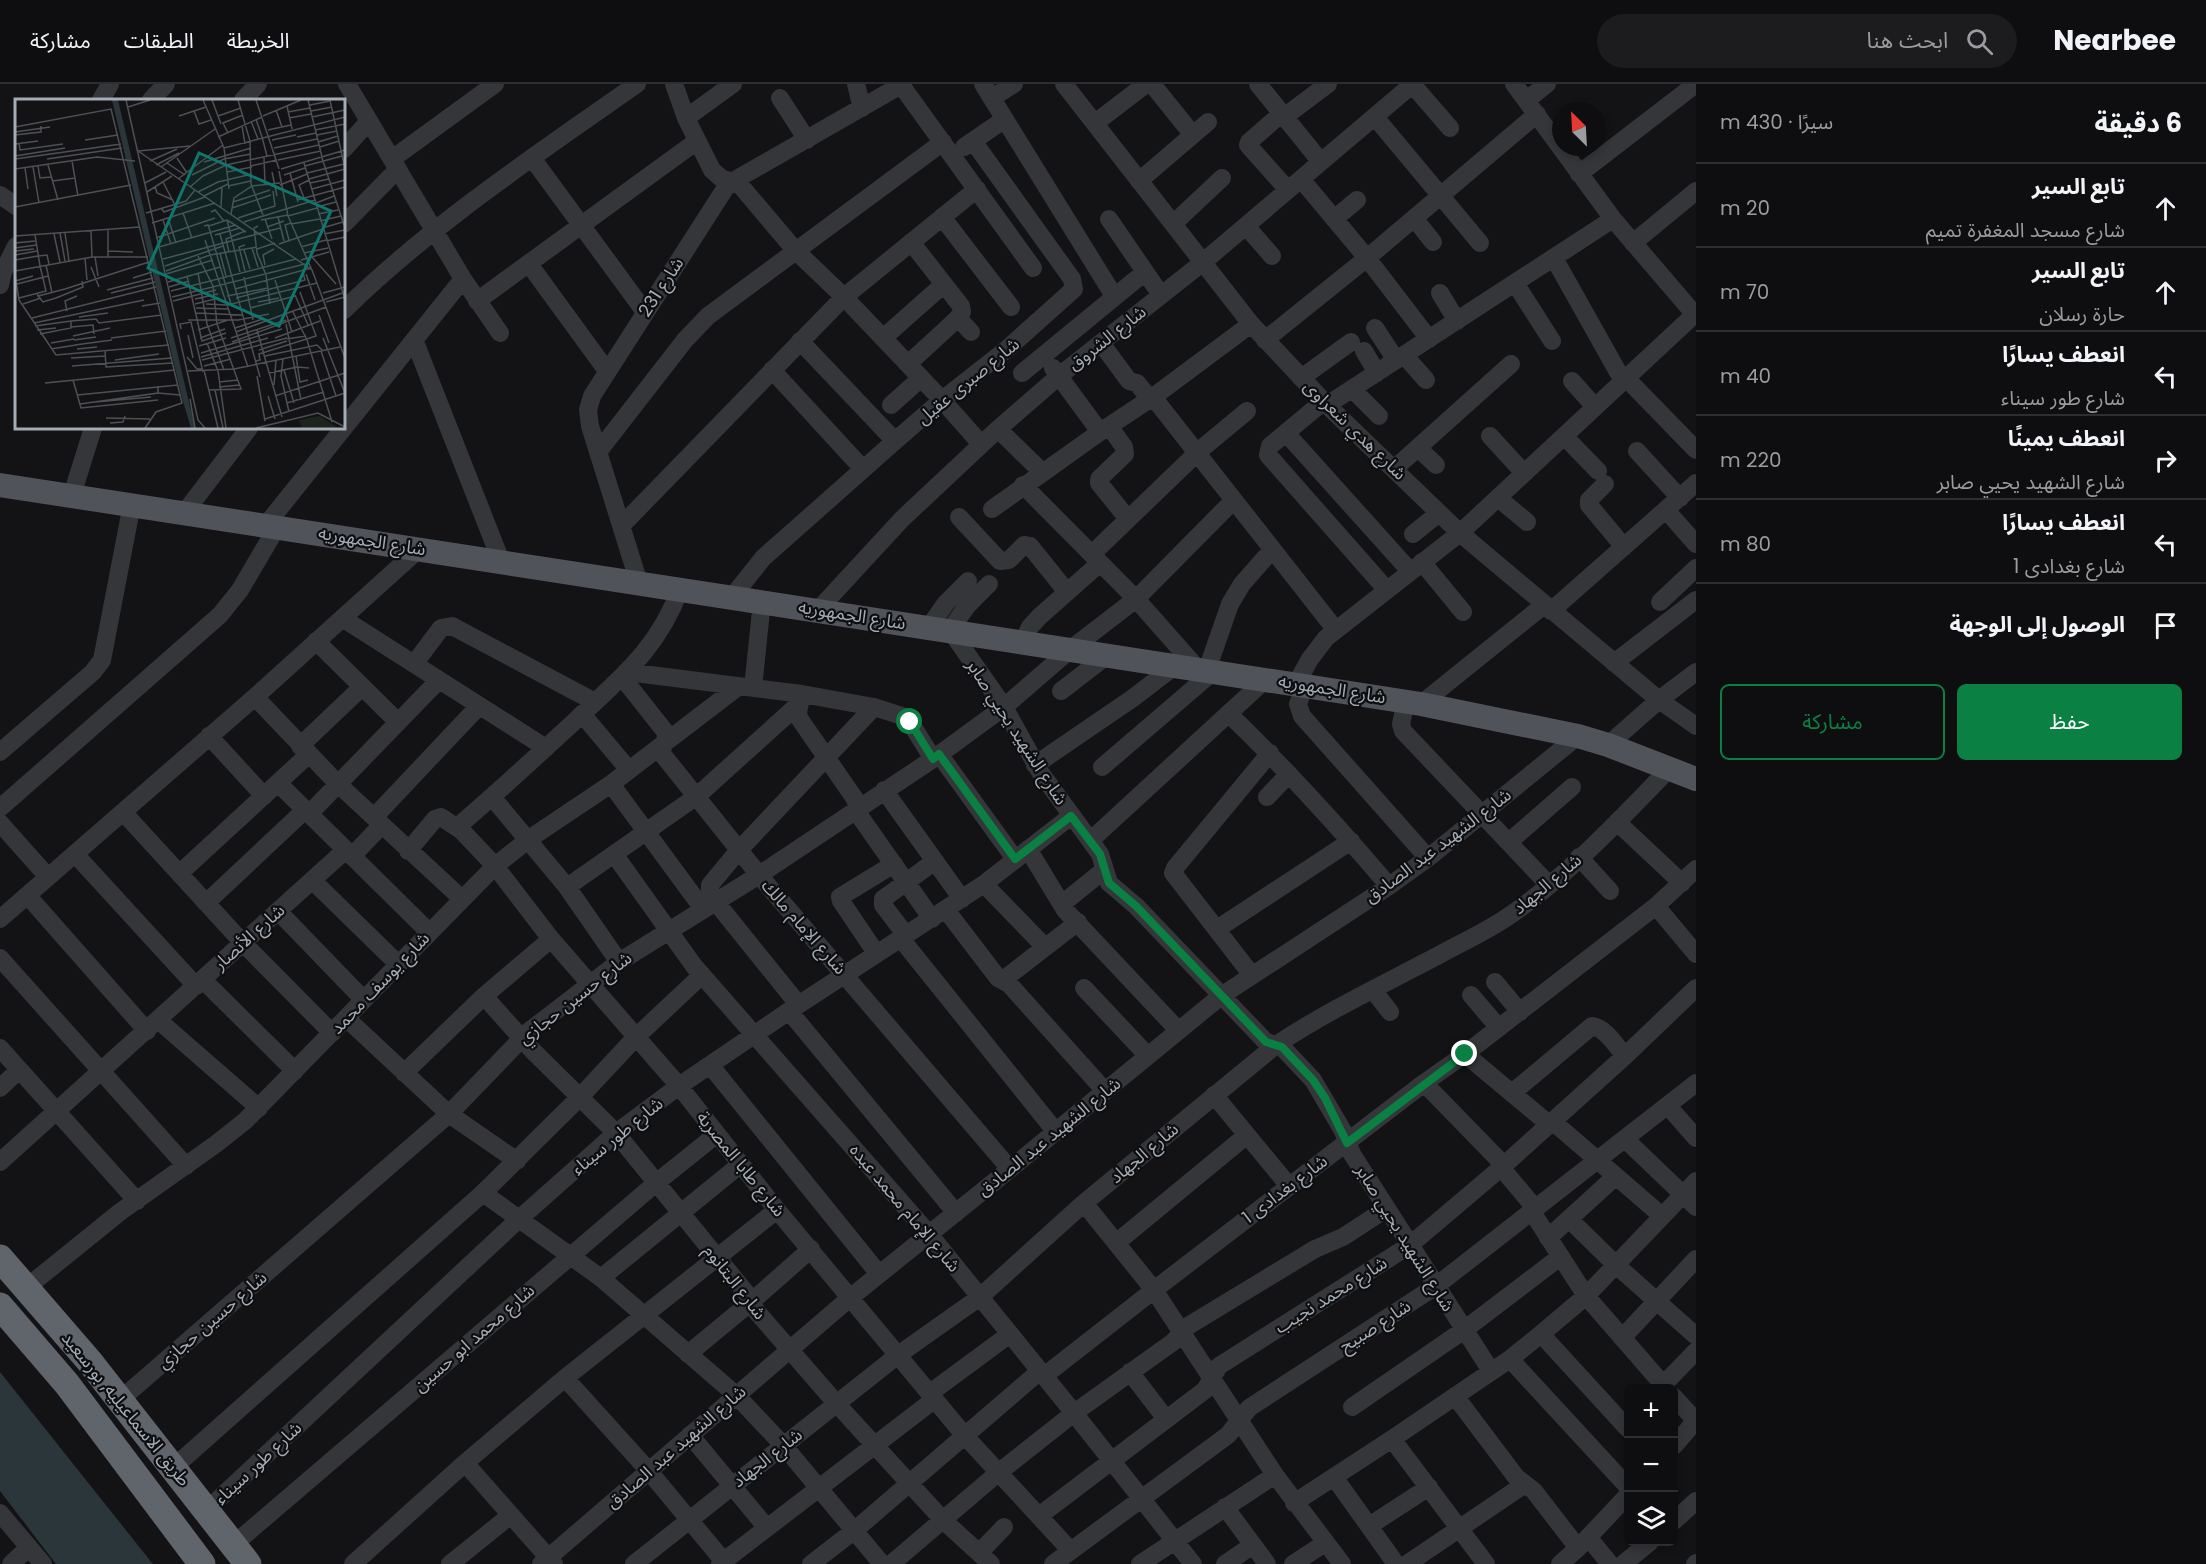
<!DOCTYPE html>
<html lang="ar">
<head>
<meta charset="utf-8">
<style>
  body { margin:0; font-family:Poppins,"Noto Sans Arabic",sans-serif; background:#1c1c1e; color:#f1f3f6; direction:rtl }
  .controls { position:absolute; right:18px; bottom:18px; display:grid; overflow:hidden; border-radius:9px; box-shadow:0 3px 9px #0003 }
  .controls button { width:54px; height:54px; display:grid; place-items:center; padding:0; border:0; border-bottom:2px solid #2e2e30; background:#0e0e10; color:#f1f3f6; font:30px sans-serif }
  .compass { position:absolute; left:1552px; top:18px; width:54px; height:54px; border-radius:50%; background:#0e0e10; box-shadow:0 3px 9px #0003; rotate:336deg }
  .stop { position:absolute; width:18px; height:18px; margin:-14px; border:4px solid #0b8043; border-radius:50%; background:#fff }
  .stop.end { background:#0b8043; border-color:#fff; box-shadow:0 2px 6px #0008 }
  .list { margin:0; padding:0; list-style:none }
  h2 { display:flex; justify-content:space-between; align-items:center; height:78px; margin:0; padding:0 24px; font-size:26px }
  h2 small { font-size:20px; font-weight:400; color:#9b9c9f }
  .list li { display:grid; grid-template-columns:39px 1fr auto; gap:18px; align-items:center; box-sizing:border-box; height:84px; padding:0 24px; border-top:2px solid #2e2e30 }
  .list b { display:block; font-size:22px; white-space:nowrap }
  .list p { margin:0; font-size:20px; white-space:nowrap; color:#9b9c9f }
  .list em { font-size:20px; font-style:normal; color:#9b9c9f }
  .actions { display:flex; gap:12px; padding:18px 24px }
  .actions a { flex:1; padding:14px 0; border:2px solid #0b8043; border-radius:9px; text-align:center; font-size:21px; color:#0b8043 }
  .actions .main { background:#0b8043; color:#fff }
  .icon { flex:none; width:33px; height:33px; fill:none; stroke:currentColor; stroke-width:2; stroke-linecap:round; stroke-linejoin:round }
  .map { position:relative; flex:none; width:1696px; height:1480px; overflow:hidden; direction:ltr }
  header { display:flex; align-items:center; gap:36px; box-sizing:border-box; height:84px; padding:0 30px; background:#0e0e10; border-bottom:2px solid #2e2e30 }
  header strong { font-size:28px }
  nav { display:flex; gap:33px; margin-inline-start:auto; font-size:21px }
  .search { width:420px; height:54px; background:#1c1c1e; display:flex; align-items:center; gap:15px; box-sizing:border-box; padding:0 21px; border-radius:33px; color:#9b9c9f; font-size:22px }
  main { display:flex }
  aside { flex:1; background:#0e0e10 }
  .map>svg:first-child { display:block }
</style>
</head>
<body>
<header>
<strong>Nearbee</strong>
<div class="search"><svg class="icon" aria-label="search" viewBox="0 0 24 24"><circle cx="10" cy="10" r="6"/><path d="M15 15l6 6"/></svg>ابحث هنا</div>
<nav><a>الخريطة</a><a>الطبقات</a><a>مشاركة</a></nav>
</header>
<main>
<aside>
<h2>6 دقيقة<small>سيرًا · 430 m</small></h2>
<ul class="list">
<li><svg class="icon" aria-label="ahead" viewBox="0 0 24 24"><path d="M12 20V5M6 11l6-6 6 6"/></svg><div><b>تابع السير</b><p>شارع مسجد المغفرة تميم</p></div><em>20 m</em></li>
<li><svg class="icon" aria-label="ahead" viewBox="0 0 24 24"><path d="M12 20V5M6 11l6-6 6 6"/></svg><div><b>تابع السير</b><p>حارة رسلان</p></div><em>70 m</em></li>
<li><svg class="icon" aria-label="left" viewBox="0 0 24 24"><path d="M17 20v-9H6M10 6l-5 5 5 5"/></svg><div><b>انعطف يسارًا</b><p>شارع طور سيناء</p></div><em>40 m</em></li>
<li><svg class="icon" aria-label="right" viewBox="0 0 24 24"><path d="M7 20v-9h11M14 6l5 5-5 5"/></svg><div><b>انعطف يمينًا</b><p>شارع الشهيد يحيي صابر</p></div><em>220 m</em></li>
<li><svg class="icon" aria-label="left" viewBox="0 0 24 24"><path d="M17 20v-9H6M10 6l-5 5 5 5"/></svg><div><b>انعطف يسارًا</b><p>شارع بغدادى 1</p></div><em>80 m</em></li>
<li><svg class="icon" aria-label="arrive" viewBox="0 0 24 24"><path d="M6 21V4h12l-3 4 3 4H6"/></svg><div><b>الوصول إلى الوجهة</b></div></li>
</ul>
<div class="actions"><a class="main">حفظ</a><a>مشاركة</a></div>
</aside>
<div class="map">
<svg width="1696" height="1480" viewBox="0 0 1696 1480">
  <rect width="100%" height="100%" fill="#131315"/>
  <!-- water -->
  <path fill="#2b363a" d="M0 1288 152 1479 153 1480H56L0 1407Z"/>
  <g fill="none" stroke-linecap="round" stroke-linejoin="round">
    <!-- minor -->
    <path stroke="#34363a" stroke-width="18" d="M347 0 463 195 500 249
      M674 0 686 34 712 86 721 94 740 101 795 166 844 213 942 316 981 360
      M856 0 862 24
      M983 0 1114 212
      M1064 0 1251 240 1327 321 1460 449 1659 616 1696 642
      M1152 0 1193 51
      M1258 0 1321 78
      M1412 0 1450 44
      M1514 0 1613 135 1696 232
      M901 1 1033 184
      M780 14 807 56
      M992 14 1014 0
      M101 16 110 0
      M151 16 166 0
      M243 16 258 0
      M1527 16 1547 0
      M1281 30 1249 58 1248 61 1288 106
      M1284 33 1328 0
      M1375 33 1480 159
      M686 34 733 0
      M1095 39 1146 0
      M964 63 1005 35
      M344 65 369 37
      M532 74 645 228
      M392 75 495 0
      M1579 90 1696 0
      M1301 95 1367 174 1429 255
      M1139 97 1208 38
      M0 111 16 122
      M942 133 1011 223
      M1414 134 1433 158
      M1109 135 1161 211
      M1334 135 1357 116
      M344 140 398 85
      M1173 140 1222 94
      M1246 142 1272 172
      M1633 159 1696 107
      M1554 174 1623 297
      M529 180 607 287
      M1515 199 1552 257
      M0 201 3 188 16 162
      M1440 209 1457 237
      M477 217 697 57
      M344 226C432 140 536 71 637 0
      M958 234 971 248
      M1375 244 1396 276
      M883 254 944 200
      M1265 256 1367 174 1537 30
      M800 257 895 357
      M415 258 501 477
      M1101 259 1129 297 1137 299 1150 315
      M1364 267 1377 289
      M1404 271 1426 296
      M908 280 958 234 962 228 961 222 911 158
      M1053 284 1100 348
      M772 286 863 385
      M1022 289 1145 188
      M1301 294 1351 258
      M1626 294 1696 366
      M1572 297 1595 323
      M1352 305 1379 332
      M1153 313 1335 545
      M1324 317 1270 362 1268 371 1386 505
      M891 321 921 294
      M1327 321 1613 135
      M1109 342 1124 363 1125 370 1099 395V399L1128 435
      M998 345 1042 388
      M1286 349 1410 487
      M1490 352 1524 389
      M1564 352 1598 387
      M1418 364 1436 381
      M1637 367 1680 414
      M598 368 685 256 708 232 943 58
      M1394 385 1511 280
      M1605 400 1589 416V421L1624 463
      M1023 401 1136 515 1197 584
      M72 411 93 344
      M1498 414 1527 438
      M992 425 1100 348 1153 313 1251 240
      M1666 426 1696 460
      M185 428 249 344
      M959 433 1000 477 1009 476 1024 461 1030 462 1067 508
      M266 441 463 195
      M622 441 844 213 977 105
      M1413 450 1439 429
      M1092 470 1200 366 1247 327
      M1422 478 1463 528
      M639 499 590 342 588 326 592 312 728 100 903 0
      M989 500 967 522 950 546 1004 623 1040 688 1100 770 1109 799 1136 822 1266 958 1282 963 1313 996 1343 1047 1352 1070 1491 1287
      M732 513 763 474 895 357 942 316 1007 265 1074 205 1072 195 973 57
      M1660 518 1696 484
      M818 526 902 435 998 345 1059 292 1202 179 1413 0
      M1551 527 1696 399
      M342 534 546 664
      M929 543 946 519 968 497
      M316 557 398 638
      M1023 557 1030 543 1039 533 1100 479
      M1614 579 1696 516
      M414 580 441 544 452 542 595 618
      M1207 586 1230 520 1242 500 1272 466
      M627 588 802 610 874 623 902 632 910 638 933 675
      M622 593 667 650 662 666 663 671 759 791 1010 1085
      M1296 600 1310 575 1326 554 1460 449 1695 230
      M1305 601 1298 620 1302 632 1428 774
      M753 604 762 517
      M1061 607 1109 570
      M255 613 338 700 461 814
      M801 614 798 628 799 634 855 715 861 734 932 835
      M1406 617 1401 640 1403 647 1549 801
      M1421 620 1544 521
      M582 630 629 686
      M1229 630C1285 684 1338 742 1389 802
      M209 652 264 712
      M1608 661 1659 616 1696 588
      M300 662 362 603
      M0 668 93 588 102 576 132 420
      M939 670 1015 775
      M1035 681 1133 614 1176 581
      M1102 683 1214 587
      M278 699 429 848
      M611 700 703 825
      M884 706 962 815
      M492 713 567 803 619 878
      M1267 713 1289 690
      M0 724 220 531 240 506 277 443
      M123 728 243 859 332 949
      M309 730 439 596
      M1617 738 1682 799
      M0 739 48 793
      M457 743C498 708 537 672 576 636 621 593 658 565 680 505
      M1091 756 1266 595
      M1509 758 1572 703
      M1028 765 1065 826 1178 946
      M408 767 435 735 441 733 462 747 495 782 551 855 679 1002 777 1126 965 1352 1071 1467
      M75 770 196 902
      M614 770 694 882 929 1150 1074 1329 1193 1480
      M1579 773 1610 807
      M935 777 883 815V821L902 846 906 861 1056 1048
      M180 789 308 671
      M312 796 397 879
      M984 800 1045 863
      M567 803 697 712 800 619
      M27 811 147 947
      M206 819 305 726
      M1062 820 1104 786
      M1656 822 1696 870
      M946 826 998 894 1009 900 1105 1007
      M278 827 363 915
      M0 835 255 613 419 465
      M1217 845 1351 757
      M876 869 841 817 840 813 894 780
      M0 874 186 1082
      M1251 890 1173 789 1175 784 1270 669
      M203 896 295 987
      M1003 896 1078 838
      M1495 898 1520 928
      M1084 904 1148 972
      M1373 906 1390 928
      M1471 911 1499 944
      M484 912 532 966 616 1049 746 1209 757 1228 836 1319 943 1436 991 1480
      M798 920 715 817 710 809V801L739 766 874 623
      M789 927 956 1129
      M346 934 449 1030 517 1077
      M158 936 259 1024
      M0 964 137 1117
      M1465 970 1544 1036 1558 1042 1662 1132
      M710 981 879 1190
      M404 989 484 912 551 855
      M1424 999 1497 1074 1504 1087 1530 1118 1536 1134 1586 1212 1666 1304
      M0 1004 19 986
      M1512 1009 1592 942C1605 943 1617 963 1625 972
      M1214 1011 1289 1102
      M1668 1022 1696 1054
      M1625 1055 1696 1123
      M0 1078 340 771 356 768 377 746 378 741 376 732 378 729 479 622
      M483 1109 601 1194 736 1311 783 1361 882 1480
      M1084 1119 1154 1206 1275 1391 1342 1480
      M1569 1135 1616 1181 1696 1252
      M1548 1154 1616 1092
      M1116 1159 1247 1051
      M601 1194 741 1080
      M26 1204 120 1128 216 1060 245 1037 495 782 529 755 611 700 739 602
      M1541 1250 1628 1345
      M1622 1254 1696 1175
      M688 1270 751 1218 811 1165
      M1510 1275 1628 1403
      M1130 1288 1166 1335
      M1044 1292 1154 1206 1424 999 1465 970 1656 822 1696 785
      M565 1294 648 1386 726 1480
      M1663 1301 1696 1267
      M930 1309 1010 1250
      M1455 1312 1516 1393 1534 1407 1578 1464
      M1674 1313 1696 1337
      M120 1316 449 1030 528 948 619 878 759 791 933 675 1004 623 1071 565 1136 515 1233 417
      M1352 1323 1464 1246 1560 1173
      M690 1351 767 1444
      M1392 1355 1486 1480
      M1674 1362 1696 1336
      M465 1379 554 1480
      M174 1383 483 1109 580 1013 636 953 702 891
      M1334 1393 1396 1480
      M1294 1419 1392 1355 1510 1275 1541 1250 1586 1212 1696 1097
      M1225 1423 1267 1480
      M207 1426 519 1135 616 1049 679 1002 789 927 984 800 1071 732
      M0 1429 43 1480
      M1039 1432 1205 1306 1219 1282 1410 1161 1502 1083 1625 972 1696 904
      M1674 1437 1696 1417
      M1369 1442 1429 1403
      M1588 1453 1610 1480
      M233 1461 656 1099 717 1050
      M979 1469 1004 1443
      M11 1480 29 1463
      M353 1480 465 1379 565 1294 777 1126
      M450 1480 511 1431
      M541 1480 851 1213 1010 1085 1221 912 1389 802 1428 774 1578 652
      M634 1480 898 1271 980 1213 1084 1119 1276 961C1327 927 1384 900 1439 871 1461 859 1485 848 1506 834 1567 793 1619 736 1670 684
      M720 1480 935 1315
      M811 1480 855 1446 1040 1287
      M891 1480 998 1389 1074 1329 1173 1258 1188 1242 1315 1165 1343 1153 1386 1125
      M1053 1480 1228 1351 1249 1324 1436 1202 1696 999
      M1140 1480 1275 1391
      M1225 1480 1253 1461
      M1293 1480 1325 1459
      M1407 1480 1525 1400
      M1560 1480 1578 1464 1628 1411
      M1623 1480 1650 1458
      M1695 1480 1696 1479"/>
    <!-- major -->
    <path stroke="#505359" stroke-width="24" d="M0 401 1421 620 1578 652 1608 661 1696 695"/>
    <!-- highway -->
    <path stroke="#60646b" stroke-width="27" d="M0 1174 90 1278 248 1480
      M0 1222 67 1300 202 1480"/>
  </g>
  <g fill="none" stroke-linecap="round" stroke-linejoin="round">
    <!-- route -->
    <path stroke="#0b8043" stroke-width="8" d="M910 638 933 675 939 670 1015 775 1071 732 1100 770 1109 799 1136 822 1266 958 1282 963 1313 996 1325 1014 1347 1059 1465 970"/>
  </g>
  <g text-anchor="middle" stroke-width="4.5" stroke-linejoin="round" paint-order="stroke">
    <!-- street labels -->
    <g font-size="18" fill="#a4acb5" stroke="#0e0e10">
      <text transform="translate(661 203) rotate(-57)" y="6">شارع 231</text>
      <text transform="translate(1107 254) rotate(-38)" y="6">شارع الشروق</text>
      <text transform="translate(968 297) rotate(-39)" y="6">شارع صبرى عقيل</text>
      <text transform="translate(1355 346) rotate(44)" y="6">شارع هدي شعراوى</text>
      <text transform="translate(372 457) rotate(9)" y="6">شارع الجمهوريه</text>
      <text transform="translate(852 531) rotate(9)" y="6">شارع الجمهوريه</text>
      <text transform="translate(1332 605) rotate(9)" y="6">شارع الجمهوريه</text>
      <text transform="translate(1017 648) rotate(57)" y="6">شارع الشهيد يحيي صابر</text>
      <text transform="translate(1438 762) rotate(-37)" y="6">شارع الشهيد عبد الصادق</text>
      <text transform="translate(1547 800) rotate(-40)" y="6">شارع الجهاد</text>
      <text transform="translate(804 843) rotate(49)" y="6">شارع الإمام مالك</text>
      <text transform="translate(249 853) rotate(-42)" y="6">شارع الأنصار</text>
      <text transform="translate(380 899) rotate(-46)" y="6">شارع يوسف محمد</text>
      <text transform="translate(575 914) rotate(-38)" y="6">شارع حسين حجازي</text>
      <text transform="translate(617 1052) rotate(-39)" y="6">شارع طور سيناء</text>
      <text transform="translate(1049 1053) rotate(-39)" y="6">شارع الشهيد عبد الصادق</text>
      <text transform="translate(1144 1069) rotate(-40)" y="6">شارع الجهاد</text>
      <text transform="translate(741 1080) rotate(51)" y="6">شارع طابا المصرية</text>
      <text transform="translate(1285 1105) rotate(-37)" y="6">شارع بغدادى 1</text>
      <text transform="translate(905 1124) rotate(50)" y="6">شارع الإمام محمد عبده</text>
      <text transform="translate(1405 1154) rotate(58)" y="6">شارع الشهيد يحيي صابر</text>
      <text transform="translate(735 1198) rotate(52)" y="6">شارع البتانوم</text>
      <text transform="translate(1331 1211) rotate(-32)" y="6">شارع محمد نجيب</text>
      <text transform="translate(212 1236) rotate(-41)" y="6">شارع حسين حجازي</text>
      <text transform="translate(1375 1242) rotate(-33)" y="6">شارع صبيح</text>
      <text transform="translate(474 1254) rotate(-41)" y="6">شارع محمد ابو حسين</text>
      <text transform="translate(126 1325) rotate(51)" y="6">طريق الاسماعيليه, بورسعيد</text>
      <text transform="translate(676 1363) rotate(-41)" y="6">شارع الشهيد عبد الصادق</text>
      <text transform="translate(767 1374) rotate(-38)" y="6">شارع الجهاد</text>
      <text transform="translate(258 1379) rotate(-43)" y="6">شارع طور سيناء</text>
    </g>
  </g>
  <!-- overview -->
  <g transform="translate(15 15)">
    <rect width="330" height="330" fill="#131315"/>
    <path d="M305 317 323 329H324H287L284 321Z" fill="#1d241d"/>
    <path d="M97 1H103L180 329H176L167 299Z" fill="#2b363a"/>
    <path fill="none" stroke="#4d5055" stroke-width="1.5" d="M111 1 183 321 190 329M188 1 209 49 214 90M197 1 206 25M223 1 235 42 236 85 248 116M241 1 264 70M293 1 307 58M315 1 330 70M295 6 315 2M272 7 277 30M113 8 135 1M261 11 267 28M179 12 184 25 196 21M296 12 317 8M273 13 295 9M164 17 191 8M203 17 226 9M248 17 286 1M297 18 330 11M274 19 296 15M241 20 247 38M236 22 243 40M227 27 230 45M0 28 96 10 167 304 141 313 130 329M253 31 276 26M300 31 330 25M0 33 35 28M213 34 208 24 228 16M0 36 26 33V27M302 36 322 32M203 38 247 18M247 38 252 57M282 38 301 34M70 41 103 36M257 41 281 36M303 43 323 37M4 44 5 51 48 45M0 45 23 42M305 48 324 42M209 49 330 18M259 49 302 40M123 52 175 47M123 52 297 171 330 259M0 57 50 49M249 58 250 85M162 59 172 74M307 59 330 129M0 60 106 45M32 60 107 49M263 61 306 52M57 62 63 97M135 62 162 50M189 63 236 49M152 64 170 76M289 64 330 201M33 66 43 101M141 66 164 54M23 67 25 79 36 78M236 67 262 61M290 67 327 57M18 68 24 104M146 68 200 30M10 69 13 90M0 70 82 58 120 62M266 70 330 51M212 73 237 68M257 73 262 97M275 74 283 103M292 74 329 65M177 76 209 60 236 55M269 76 290 69M163 80 208 46M294 80 330 70M37 82 60 79M148 83 160 106M130 84 151 73M295 84 314 80M265 86 292 75M140 87 142 94 158 101M213 87 236 82M175 88 188 77 211 66 304 46M297 90 330 81M132 93 157 77M183 93 203 83 237 75M189 97 213 85M289 99 284 86 294 81M282 101 330 88M218 103 255 91M301 104 319 97M0 108 116 86M206 108 207 88M302 108 321 103M217 109 256 96M147 110 149 113 190 98M196 113 200 111 209 122M131 114 171 102 180 91M168 114 177 139M216 115 219 99 237 87 265 84M303 115 323 111M273 117 302 109M263 118 269 142M153 119 161 144M223 119 260 107 258 92M250 120 257 140M148 121 156 145M212 121 225 173M212 121 231 133M246 121 273 116M305 122 326 117M229 123 300 101M137 124 200 104M276 125 305 120M189 127 193 126 195 132 216 205M194 127 212 121M243 127 239 129 242 154 251 176 255 205M252 128 269 122M307 129 328 123M93 131V158M76 132 77 158M45 134 50 162M50 134 54 162M39 135 45 163M205 135 245 278M309 135 330 131M20 136 25 167M200 136 225 129M0 137 125 128M141 139 200 119M190 141 233 268M274 141 270 126 276 124M311 142 330 138M0 144 20 142M264 145 308 130M230 146 224 148 230 172M144 148 221 126M286 148 311 141M0 149 21 146M237 149 243 168M242 150 260 144M229 151 235 170M0 152 19 150M93 152 118 153M214 153 211 140 230 132M205 154 211 177M289 154 313 149M0 156 22 152M23 157 32 156 34 165M183 157 198 187 202 225 226 290 194 291M80 158 83 177M297 158 321 185M70 159 72 181M148 160 265 129M0 161 23 157M286 161 314 153M31 166 37 194M250 166 248 156 259 150M150 167 208 147M76 168 84 188M0 172 77 158H133M151 172 195 156 242 148M183 174 192 225 209 271M151 175 198 161M291 175 300 201M0 176 4 201M172 177 187 242 211 234M229 178 238 221M118 179 137 173M260 181 277 233M0 182 18 177M153 183 205 168M2 185 33 177M154 188 174 182M220 190 296 169 273 117 264 72M92 191 138 179M156 192 281 160M22 194 23 197 50 190 134 163M96 194 140 183M308 194 330 188M280 196 293 226M23 197 28 203 41 199 68 188 67 182M212 197 253 189M157 198 290 165M4 199 31 192 25 167M221 199 290 181 288 174M180 200 203 195M4 201 41 256 154 246M158 202 201 191M243 203 264 199M311 203 330 198M8 205 26 199M180 205 204 199M191 205 212 206 302 184M127 207 145 204M181 209 213 210M235 209 280 197M52 212 50 202 62 197M278 213 292 241 317 323M181 214 227 216M304 216 314 244M64 218 93 214M17 219 141 188M173 221H223L254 215M19 224 129 201M271 225 286 301M20 227 56 222M56 228 78 226 79 235M220 229 248 220M166 230 165 225 176 223 188 273M22 231 41 229M183 231 213 221M242 231 251 263M221 233 330 193M25 235 56 229V222L81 220 84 224 147 216M173 236 178 259M58 237 95 229M96 239 151 232M185 239 210 230M216 239 271 221M260 239 305 222M308 239 330 294M272 240 291 237M59 241 81 238M217 243 311 208M36 244 59 240M192 244 203 272M60 246 97 241M184 247 211 239M36 250 61 246M62 250 82 248M244 251 272 242M90 252 91 268 158 264M306 252 321 297M186 254 267 230M250 257 302 246 308 252M281 257 285 283 293 281M172 258 182 270H187M186 258 253 239M56 259 90 257M268 260 266 277 274 313M100 261 144 255M187 261 272 239M241 262 245 261 244 255 301 237 285 193M251 263 267 318M57 267 157 259M189 267 216 260M189 271 203 329M269 271 279 304M173 272 219 270 325 248M203 272 211 329M254 274 282 268 294 269M242 277 250 322M58 281 66 309 143 301M204 283 223 281M30 284 160 271M259 286 261 261M204 288 225 286M200 291 208 329M143 294 165 296M62 296 163 286M253 297 260 320M260 297 330 274M175 300 180 329M80 303 136 298M272 304 309 293M65 305 143 294V287M91 319 135 320M250 320 330 294M95 324 108 323 110 317M241 329 303 314 330 328"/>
    <path fill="#0f766e" fill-opacity="0.15" stroke="#0f766e" stroke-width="3" d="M184 54 316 112 264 227 133 169Z"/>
    <rect width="330" height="330" fill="none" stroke="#a4acb5" stroke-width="3"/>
  </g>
</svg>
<div class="controls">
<button>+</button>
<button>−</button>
<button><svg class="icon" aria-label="layers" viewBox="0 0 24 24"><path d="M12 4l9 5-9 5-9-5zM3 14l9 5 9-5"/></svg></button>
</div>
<svg class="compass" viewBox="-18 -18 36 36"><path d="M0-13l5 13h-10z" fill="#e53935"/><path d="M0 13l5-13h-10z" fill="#9b9c9f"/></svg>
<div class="stop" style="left:910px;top:638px"></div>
<div class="stop end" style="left:1465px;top:970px"></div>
</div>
</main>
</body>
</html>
